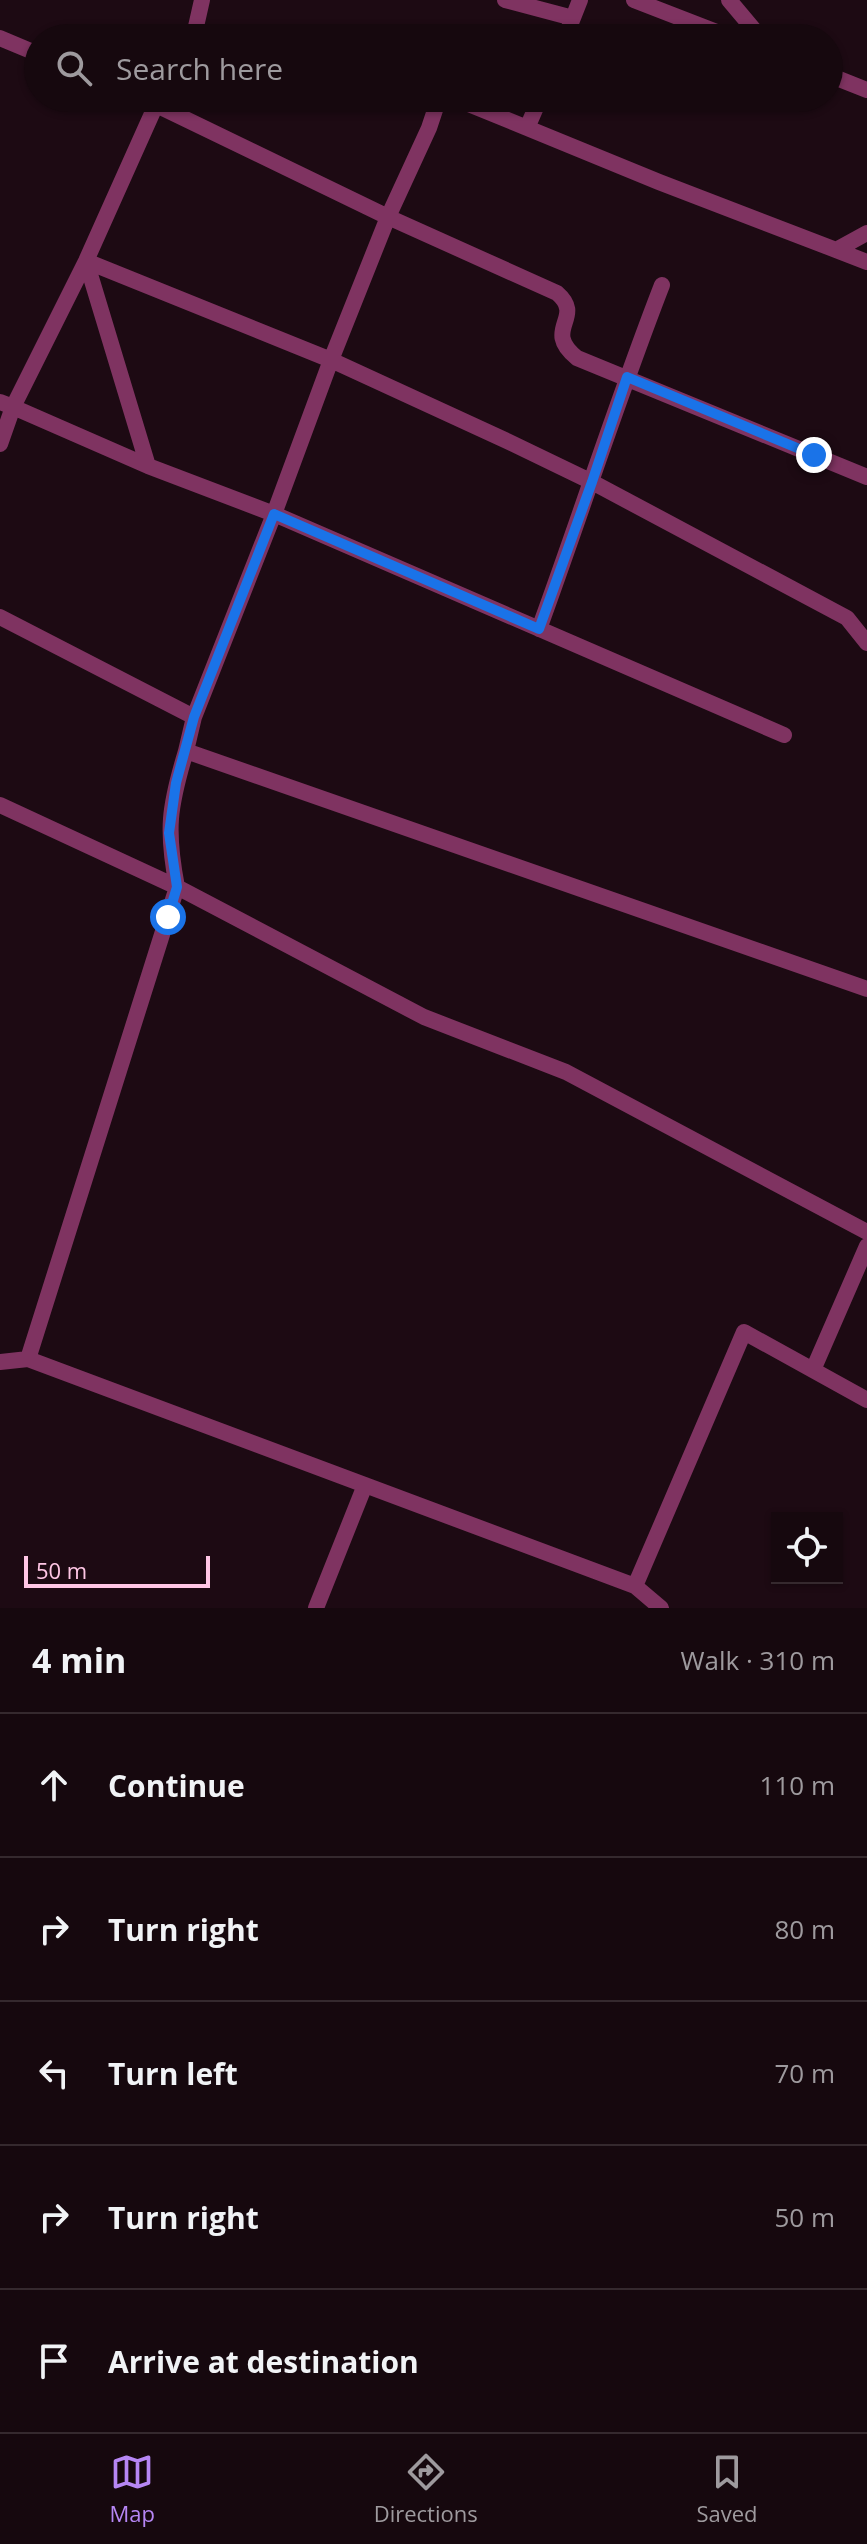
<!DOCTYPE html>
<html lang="en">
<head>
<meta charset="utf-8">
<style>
  body { margin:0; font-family:"Open Sans",sans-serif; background:#23161c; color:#f1f3f6 }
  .controls { position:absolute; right:24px; bottom:24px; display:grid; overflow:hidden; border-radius:0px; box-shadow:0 2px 6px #0004 }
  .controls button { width:72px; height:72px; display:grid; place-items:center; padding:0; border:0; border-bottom:2px solid #35292e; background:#16080e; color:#f1f3f6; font:40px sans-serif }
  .scale { position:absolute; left:24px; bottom:20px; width:186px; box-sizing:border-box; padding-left:8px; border:4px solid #ffc6e5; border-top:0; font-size:22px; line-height:28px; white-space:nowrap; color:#ffc6e5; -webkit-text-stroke:6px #1d0a13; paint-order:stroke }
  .stop { position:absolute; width:24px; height:24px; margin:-18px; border:6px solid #1a73e8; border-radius:50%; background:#fff }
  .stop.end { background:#1a73e8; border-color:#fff; box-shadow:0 2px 8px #0008 }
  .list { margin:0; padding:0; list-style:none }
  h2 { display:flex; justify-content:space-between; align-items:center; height:104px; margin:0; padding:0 32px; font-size:34px }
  h2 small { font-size:26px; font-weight:400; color:#9e9a9e }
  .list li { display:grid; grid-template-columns:52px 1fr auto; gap:24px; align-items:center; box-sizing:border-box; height:144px; padding:0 32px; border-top:2px solid #35292e }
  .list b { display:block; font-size:30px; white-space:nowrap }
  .list em { font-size:26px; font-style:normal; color:#9e9a9e }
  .icon { flex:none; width:44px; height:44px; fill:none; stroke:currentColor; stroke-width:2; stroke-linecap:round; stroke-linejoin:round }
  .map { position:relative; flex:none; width:867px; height:1608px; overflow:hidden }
  .search { position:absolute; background:#16080e; box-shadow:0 2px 6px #0004; left:24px; right:24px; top:24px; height:88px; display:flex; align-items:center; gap:20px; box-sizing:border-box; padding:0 28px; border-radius:44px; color:#9e9a9e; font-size:30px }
  .sheet { height:824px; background:#16080e }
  nav { display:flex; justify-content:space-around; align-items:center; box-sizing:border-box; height:112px; border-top:2px solid #35292e; background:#16080e; font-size:22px; color:#9e9a9e }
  nav a { display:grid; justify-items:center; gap:4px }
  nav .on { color:#b686f4 }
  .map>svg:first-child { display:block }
</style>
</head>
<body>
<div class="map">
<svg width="867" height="1608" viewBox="0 0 867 1608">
  <rect width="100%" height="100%" fill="#1d0a13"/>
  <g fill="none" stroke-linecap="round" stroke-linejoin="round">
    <!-- minor -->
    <path stroke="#7f3361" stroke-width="16" d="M505 0 573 18
      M634 0 732 38
      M729 0 761 38
      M195 31 224 38
      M0 38 38 54
      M191 38 195 31 202 0
      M565 38 580 0
      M829 75 867 90
      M142 98 388 217 557 293C586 318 541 329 577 358L867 477
      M159 98 86 261 13 407 148 466 274 514 784 735
      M439 98 429 128 388 217 331 360 274 514 194 717 186 751 867 989
      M454 98 659 182 836 250 867 233
      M527 128 540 98
      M836 250 867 262
      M86 261 331 360 507 441 592 482 847 618 867 643
      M86 261 148 466
      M0 402 13 407 0 444
      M0 617 194 717
      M539 629C581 514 618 398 662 285
      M0 805 177 887 424 1017 566 1072 867 1232
      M28 1359 177 887C166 830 169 807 186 751
      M0 1362 28 1359 635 1586 661 1608
      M813 1370 867 1246
      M635 1586 744 1332 867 1400
      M316 1608 365 1485"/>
  </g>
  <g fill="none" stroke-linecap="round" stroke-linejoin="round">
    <!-- route -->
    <path stroke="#1a73e8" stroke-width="10" d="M168 917 177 887 169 833 176 783 194 717 274 514 539 629 592 482 627 377 814 455"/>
  </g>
</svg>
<div class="controls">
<button><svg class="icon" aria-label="locate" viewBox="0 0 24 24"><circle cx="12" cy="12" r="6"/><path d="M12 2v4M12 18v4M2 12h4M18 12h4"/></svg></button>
</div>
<div class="scale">50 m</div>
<div class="stop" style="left:168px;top:917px"></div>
<div class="stop end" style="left:814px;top:455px"></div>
<div class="search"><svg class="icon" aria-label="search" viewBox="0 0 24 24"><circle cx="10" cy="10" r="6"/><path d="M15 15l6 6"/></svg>Search here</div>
</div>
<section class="sheet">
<h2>4 min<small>Walk · 310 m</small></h2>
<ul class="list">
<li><svg class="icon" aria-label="ahead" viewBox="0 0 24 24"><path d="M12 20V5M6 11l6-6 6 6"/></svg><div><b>Continue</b></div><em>110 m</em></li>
<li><svg class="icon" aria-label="right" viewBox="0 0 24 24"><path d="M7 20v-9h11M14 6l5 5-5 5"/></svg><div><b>Turn right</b></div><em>80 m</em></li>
<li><svg class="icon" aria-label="left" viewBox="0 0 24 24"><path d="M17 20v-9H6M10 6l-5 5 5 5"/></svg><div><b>Turn left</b></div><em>70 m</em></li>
<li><svg class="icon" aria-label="right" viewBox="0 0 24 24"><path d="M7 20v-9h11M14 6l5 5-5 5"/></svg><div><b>Turn right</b></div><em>50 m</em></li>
<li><svg class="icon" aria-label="arrive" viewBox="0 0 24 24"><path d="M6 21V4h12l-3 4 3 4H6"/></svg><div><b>Arrive at destination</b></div></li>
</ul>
</section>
<nav>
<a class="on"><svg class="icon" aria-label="map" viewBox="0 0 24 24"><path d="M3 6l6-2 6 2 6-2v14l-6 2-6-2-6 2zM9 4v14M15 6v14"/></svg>Map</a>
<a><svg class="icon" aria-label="directions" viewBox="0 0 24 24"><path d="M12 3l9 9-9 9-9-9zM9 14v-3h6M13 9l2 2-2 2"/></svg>Directions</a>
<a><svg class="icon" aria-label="saved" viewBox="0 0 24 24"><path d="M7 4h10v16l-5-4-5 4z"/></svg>Saved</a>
</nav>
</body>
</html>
